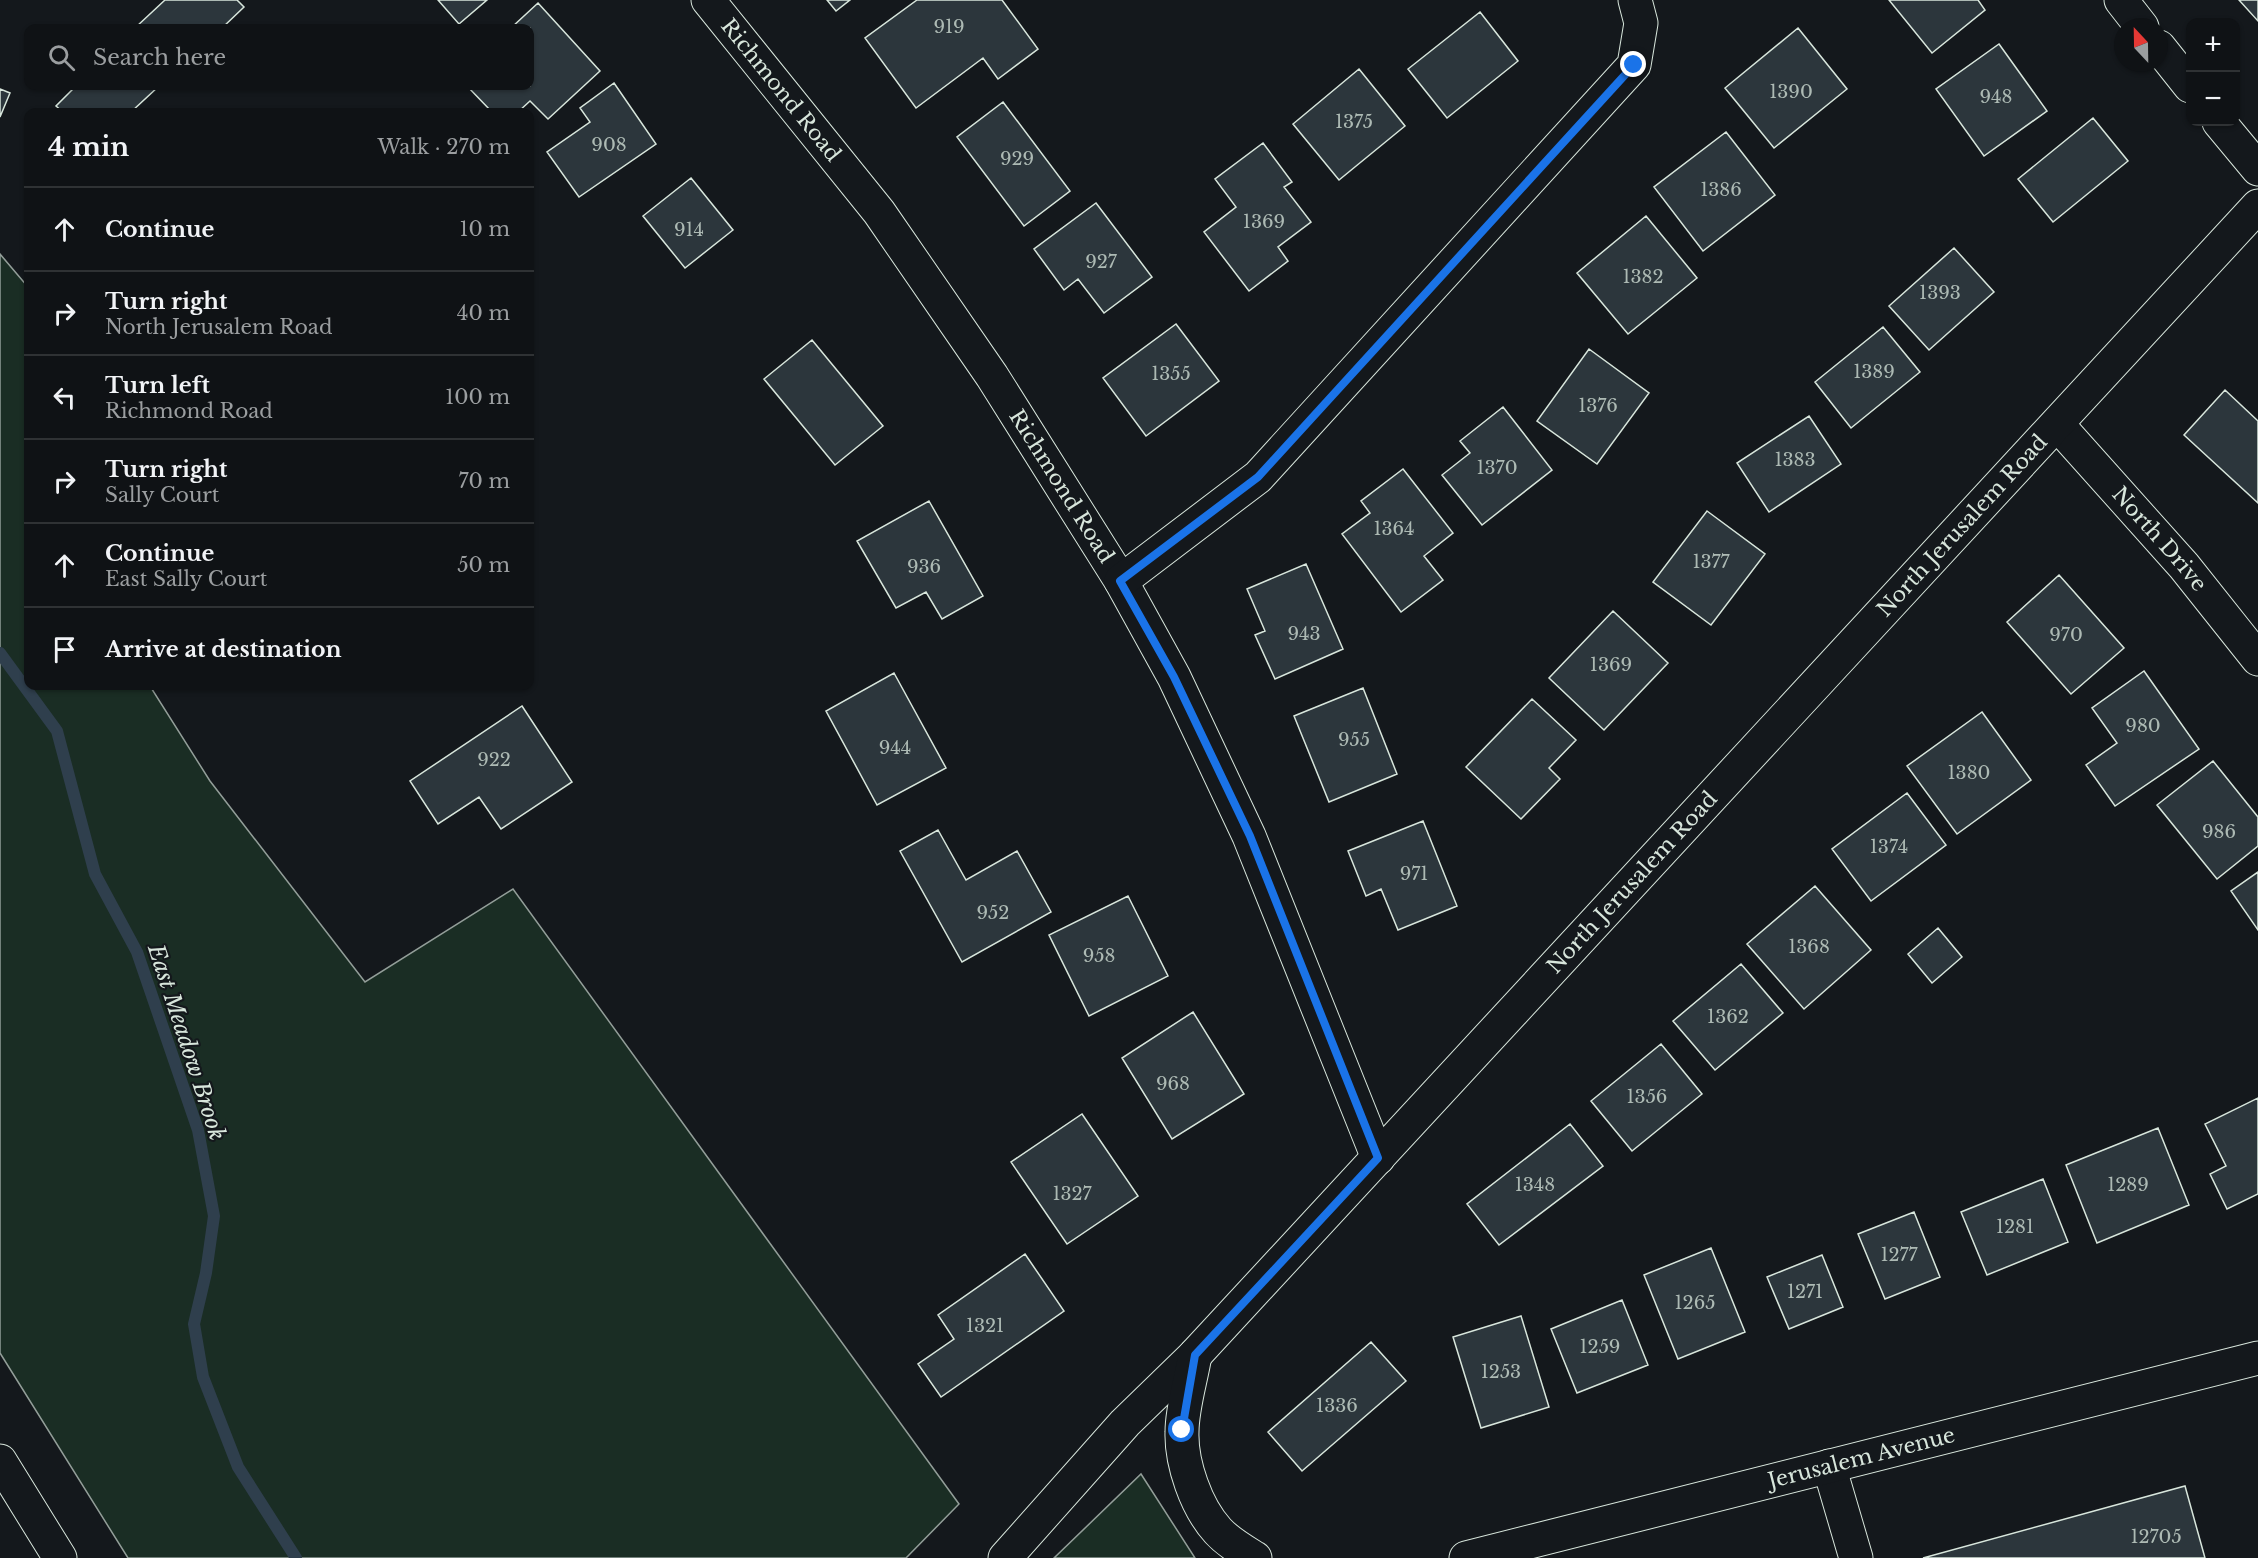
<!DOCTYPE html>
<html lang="en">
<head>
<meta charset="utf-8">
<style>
  body { margin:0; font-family:"Libre Baskerville",serif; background:#181b1e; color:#f1f3f6 }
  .controls { position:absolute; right:18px; top:18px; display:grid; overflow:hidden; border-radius:12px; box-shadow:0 2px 4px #0004 }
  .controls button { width:54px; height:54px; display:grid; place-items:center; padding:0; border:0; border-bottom:2px solid #2f3234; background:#0f1215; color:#f1f3f6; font:30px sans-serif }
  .compass { position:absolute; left:2114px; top:18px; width:54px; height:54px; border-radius:50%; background:#0f1215; box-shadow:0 2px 4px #0004; rotate:338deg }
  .stop { position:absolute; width:18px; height:18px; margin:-14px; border:4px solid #1a73e8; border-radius:50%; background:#fff }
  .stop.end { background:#1a73e8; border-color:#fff; box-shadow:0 2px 6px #0008 }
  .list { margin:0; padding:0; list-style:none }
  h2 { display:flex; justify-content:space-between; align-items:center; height:78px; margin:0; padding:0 24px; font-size:26px }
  h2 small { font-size:20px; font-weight:400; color:#9b9ea0 }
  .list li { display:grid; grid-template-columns:39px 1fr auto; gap:18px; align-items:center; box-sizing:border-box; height:84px; padding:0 24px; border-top:2px solid #2f3234 }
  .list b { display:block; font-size:22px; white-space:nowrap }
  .list p { margin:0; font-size:20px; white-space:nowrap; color:#9b9ea0 }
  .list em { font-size:20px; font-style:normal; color:#9b9ea0 }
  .icon { flex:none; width:33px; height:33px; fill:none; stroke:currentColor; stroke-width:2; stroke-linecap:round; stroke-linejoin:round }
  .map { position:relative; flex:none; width:2258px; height:1558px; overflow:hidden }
  .search { position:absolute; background:#0f1215; box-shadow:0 2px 4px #0004; left:24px; top:24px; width:510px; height:66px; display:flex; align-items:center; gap:15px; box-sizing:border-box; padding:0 21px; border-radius:12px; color:#9b9ea0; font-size:22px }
  .panel { position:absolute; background:#0f1215; box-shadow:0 2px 4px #0004; left:24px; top:108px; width:510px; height:582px; border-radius:12px }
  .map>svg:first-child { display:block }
</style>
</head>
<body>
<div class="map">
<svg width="2258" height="1558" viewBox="0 0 2258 1558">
  <rect width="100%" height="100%" fill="#14181c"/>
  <!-- green -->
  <path fill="#1a2d24" stroke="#939e99" stroke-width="1.5" d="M0 254 28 287V686H150L210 781 365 982 513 889 959 1504 906 1558H128L0 1353Z
    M1141 1474 1195 1558H1054Z"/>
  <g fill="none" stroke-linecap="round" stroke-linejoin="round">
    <!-- stream -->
    <path stroke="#2f3f4d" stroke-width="12" d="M0 653 57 731 95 874 137 952 198 1130 214 1216 206 1273 194 1324 203 1377 238 1467 296 1558"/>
  </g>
  <!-- building -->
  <path fill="#2c363c" stroke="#d8e6dc" stroke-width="1.5" d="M165 0H237L244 7 222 28H138L136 27Z
    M438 0H487L459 24Z
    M827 0H850L836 11Z
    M917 0H1002L1038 49 998 79 983 58 916 108 865 38Z
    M1889 0H1978L1985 10 1932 53Z
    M2239 0H2258V21Z
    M538 3 600 71 548 119 530 101 518 112H492L467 86H530V28H511Z
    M1480 12 1518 61 1447 118 1408 69Z
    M1798 28 1847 89 1774 148 1725 88Z
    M1999 44 2047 111 1984 156 1936 89Z
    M1359 69 1405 126 1339 180 1293 124Z
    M614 83 656 144 579 197 547 152 590 122 580 108Z
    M76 86H159L131 112H63L56 106Z
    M0 89 10 93 0 117Z
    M1003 102 1070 191 1024 226 957 137Z
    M2093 118 2128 161 2053 222 2018 179Z
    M1726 132 1775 195 1703 251 1654 187Z
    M1263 143 1292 182 1284 187 1311 222 1278 247 1288 261 1249 291 1204 232 1236 207 1215 179Z
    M691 178 733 230 685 268 643 216Z
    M1096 203 1152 277 1104 313 1078 279 1064 290 1034 249Z
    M1646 216 1697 278 1628 334 1577 273Z
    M1954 248 1994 292 1929 350 1889 306Z
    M1176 324 1219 381 1146 436 1103 378Z
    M1883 327 1920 372 1851 428 1815 382Z
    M812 340 883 426 835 465 764 379Z
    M1589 349 1649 393 1597 464 1537 421Z
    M2225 390 2258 421V503L2184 435Z
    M1503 407 1552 470 1482 525 1442 475 1470 453 1460 441Z
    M1809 416 1841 464 1769 512 1737 463Z
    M1403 469 1453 533 1424 556 1443 580 1401 612 1342 534 1370 513 1361 501Z
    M929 501 983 596 942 619 926 592 896 608 857 541Z
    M1707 511 1765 554 1711 625 1653 582Z
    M1306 564 1343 649 1275 679 1255 635 1265 631 1247 589Z
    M2059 575 2124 648 2071 694 2007 622Z
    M1613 611 1668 663 1604 730 1549 678Z
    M2144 671 2199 749 2115 806 2086 765 2117 743 2092 708Z
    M894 673 946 768 877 805 826 711Z
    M1363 688 1397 774 1329 802 1294 716Z
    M1532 699 1576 740 1549 768 1560 779 1521 819 1466 767Z
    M522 706 572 782 501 829 479 797 438 824 410 781Z
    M1982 712 2031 780 1957 834 1907 766Z
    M2213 761 2258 817V846L2217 879 2157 805Z
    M1907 793 1946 845 1871 901 1832 849Z
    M1423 821 1457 906 1398 930 1381 889 1366 896 1348 851Z
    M938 830 966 880 1017 851 1051 912 962 962 900 851Z
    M2258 872V930L2231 891Z
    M1815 886 1871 950 1804 1009 1747 944Z
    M1128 896 1168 976 1089 1016 1049 935Z
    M1938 928 1962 957 1932 983 1908 954Z
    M1741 964 1783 1013 1715 1070 1673 1021Z
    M1193 1012 1244 1094 1172 1139 1122 1058Z
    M1661 1044 1702 1094 1632 1151 1591 1101Z
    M2258 1098V1194L2227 1209 2210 1174 2226 1166 2205 1124Z
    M1082 1114 1138 1196 1067 1244 1011 1162Z
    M1570 1124 1603 1166 1499 1245 1467 1204Z
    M2158 1128 2189 1205 2097 1243 2066 1165Z
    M2043 1179 2068 1242 1987 1275 1961 1212Z
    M1914 1212 1940 1277 1885 1299 1858 1234Z
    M1711 1248 1745 1332 1678 1359 1644 1275Z
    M1025 1254 1064 1311 941 1397 918 1364 954 1339 938 1315Z
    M1822 1255 1843 1307 1789 1329 1767 1277Z
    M1622 1300 1648 1365 1577 1393 1551 1329Z
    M1521 1316 1549 1407 1481 1428 1453 1337Z
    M1371 1342 1406 1381 1302 1471 1268 1432Z
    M2185 1486 2205 1558H1923Z"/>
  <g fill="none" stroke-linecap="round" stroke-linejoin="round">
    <defs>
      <g id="minor">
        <path id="s1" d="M708 0 879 212 992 376 1121 581 1174 677 1249 836 1378 1158"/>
        <path d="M2121 0 2142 27"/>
        <path d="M2159 47 2190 86"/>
        <path d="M2219 122 2258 169"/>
        <path id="s2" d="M2057 424 2184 566 2258 659"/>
        <path d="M1121 581 1258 477 1634 65 1641 23 1635 0"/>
        <path d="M1829 1466 1856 1558"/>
      </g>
      <g id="secondary">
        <path id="s3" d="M1005 1558 1125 1423 1195 1355 2258 206"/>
      </g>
      <g id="primary">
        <path d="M1195 1355C1191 1380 1182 1407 1182 1432 1181 1463 1196 1507 1218 1531 1228 1542 1242 1550 1255 1558"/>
        <path id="s4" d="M1466 1558 2258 1358"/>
      </g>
      <path id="motorway" d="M0 1461 60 1558"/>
    </defs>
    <!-- minor casing -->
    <use href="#minor" stroke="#d8e6dc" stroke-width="35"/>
    <!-- secondary casing -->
    <use href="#secondary" stroke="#d8e6dc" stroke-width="35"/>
    <!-- primary casing -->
    <use href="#primary" stroke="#d8e6dc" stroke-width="35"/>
    <!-- motorway casing -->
    <use href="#motorway" stroke="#d8e6dc" stroke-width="35"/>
    <!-- minor -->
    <use href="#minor" stroke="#14181c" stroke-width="33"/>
    <!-- secondary -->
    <use href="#secondary" stroke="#14181c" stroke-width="33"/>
    <!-- primary -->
    <use href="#primary" stroke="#14181c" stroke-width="33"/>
    <!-- motorway -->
    <use href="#motorway" stroke="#14181c" stroke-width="33"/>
  </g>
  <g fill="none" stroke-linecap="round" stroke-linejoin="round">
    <!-- route -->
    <path stroke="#1a73e8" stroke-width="8" d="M1182 1430 1195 1355 1378 1158 1250 836 1174 677 1120 581 1258 477 1634 65"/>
  </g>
  <g text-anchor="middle" stroke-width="4.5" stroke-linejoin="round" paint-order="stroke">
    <!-- number labels -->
    <g font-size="18" fill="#adbab4">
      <text x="949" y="33">919</text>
      <text x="1791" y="98">1390</text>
      <text x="1996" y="103">948</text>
      <text x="1354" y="128">1375</text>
      <text x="609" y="151">908</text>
      <text x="1017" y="165">929</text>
      <text x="1721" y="196">1386</text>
      <text x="1264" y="228">1369</text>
      <text x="689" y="236">914</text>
      <text x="1101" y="268">927</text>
      <text x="1643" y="283">1382</text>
      <text x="1940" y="299">1393</text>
      <text x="1874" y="378">1389</text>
      <text x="1171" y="380">1355</text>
      <text x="1598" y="412">1376</text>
      <text x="1795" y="466">1383</text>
      <text x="1497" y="474">1370</text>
      <text x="1394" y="535">1364</text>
      <text x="1711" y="568">1377</text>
      <text x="924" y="573">936</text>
      <text x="1304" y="640">943</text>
      <text x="2066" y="641">970</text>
      <text x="1611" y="671">1369</text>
      <text x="2143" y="732">980</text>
      <text x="1354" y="746">955</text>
      <text x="895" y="754">944</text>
      <text x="494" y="766">922</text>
      <text x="1969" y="779">1380</text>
      <text x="2219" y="838">986</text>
      <text x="1889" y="853">1374</text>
      <text x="1414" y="880">971</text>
      <text x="993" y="919">952</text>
      <text x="1809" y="953">1368</text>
      <text x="1099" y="962">958</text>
      <text x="1728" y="1023">1362</text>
      <text x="1173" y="1090">968</text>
      <text x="1647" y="1103">1356</text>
      <text x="1535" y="1191">1348</text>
      <text x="2128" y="1191">1289</text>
      <text x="1072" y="1200">1327</text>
      <text x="2015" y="1233">1281</text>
      <text x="1899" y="1261">1277</text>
      <text x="1805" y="1298">1271</text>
      <text x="1695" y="1309">1265</text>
      <text x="985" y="1332">1321</text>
      <text x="1600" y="1353">1259</text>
      <text x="1501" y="1378">1253</text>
      <text x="1337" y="1412">1336</text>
      <text x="2156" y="1543">12705</text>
    </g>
    <!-- street labels -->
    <g font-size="21" fill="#d8e6dc" stroke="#14181c">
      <text dy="7" stroke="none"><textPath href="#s1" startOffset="116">Richmond Road</textPath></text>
      <text dy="7" stroke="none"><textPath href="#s1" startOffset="602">Richmond Road</textPath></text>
      <text dy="7" stroke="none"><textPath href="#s3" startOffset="1408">North Jerusalem Road</textPath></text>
      <text dy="7" stroke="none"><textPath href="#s2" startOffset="154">North Drive</textPath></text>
      <text dy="7" stroke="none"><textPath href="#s3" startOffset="922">North Jerusalem Road</textPath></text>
      <text dy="7" stroke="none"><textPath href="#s4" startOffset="408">Jerusalem Avenue</textPath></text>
    </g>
    <!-- water labels -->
    <g font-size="22" font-style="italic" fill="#d8e6dc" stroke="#14181c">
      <text transform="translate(187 1042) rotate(72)" y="8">East Meadow Brook</text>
    </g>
  </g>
</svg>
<div class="controls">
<button>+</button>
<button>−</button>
</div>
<svg class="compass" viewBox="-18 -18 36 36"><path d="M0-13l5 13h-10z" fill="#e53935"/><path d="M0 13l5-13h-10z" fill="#9b9ea0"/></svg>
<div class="stop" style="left:1182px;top:1430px"></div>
<div class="stop end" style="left:1634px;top:65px"></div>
<div class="search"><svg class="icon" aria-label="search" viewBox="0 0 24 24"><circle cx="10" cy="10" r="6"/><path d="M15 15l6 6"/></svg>Search here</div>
<section class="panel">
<h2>4 min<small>Walk · 270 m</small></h2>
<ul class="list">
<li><svg class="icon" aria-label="ahead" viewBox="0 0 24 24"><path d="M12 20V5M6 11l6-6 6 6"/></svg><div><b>Continue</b></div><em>10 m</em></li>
<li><svg class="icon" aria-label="right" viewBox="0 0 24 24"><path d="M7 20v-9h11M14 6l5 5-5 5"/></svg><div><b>Turn right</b><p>North Jerusalem Road</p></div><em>40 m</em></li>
<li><svg class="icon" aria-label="left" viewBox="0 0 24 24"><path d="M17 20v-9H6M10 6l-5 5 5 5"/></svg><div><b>Turn left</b><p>Richmond Road</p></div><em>100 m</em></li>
<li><svg class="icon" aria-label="right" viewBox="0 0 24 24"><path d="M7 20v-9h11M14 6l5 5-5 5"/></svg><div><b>Turn right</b><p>Sally Court</p></div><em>70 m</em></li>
<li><svg class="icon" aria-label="ahead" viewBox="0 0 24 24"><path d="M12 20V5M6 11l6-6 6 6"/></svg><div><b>Continue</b><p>East Sally Court</p></div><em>50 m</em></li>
<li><svg class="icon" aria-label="arrive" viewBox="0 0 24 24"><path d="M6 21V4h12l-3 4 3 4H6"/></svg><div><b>Arrive at destination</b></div></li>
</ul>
</section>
</div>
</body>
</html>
